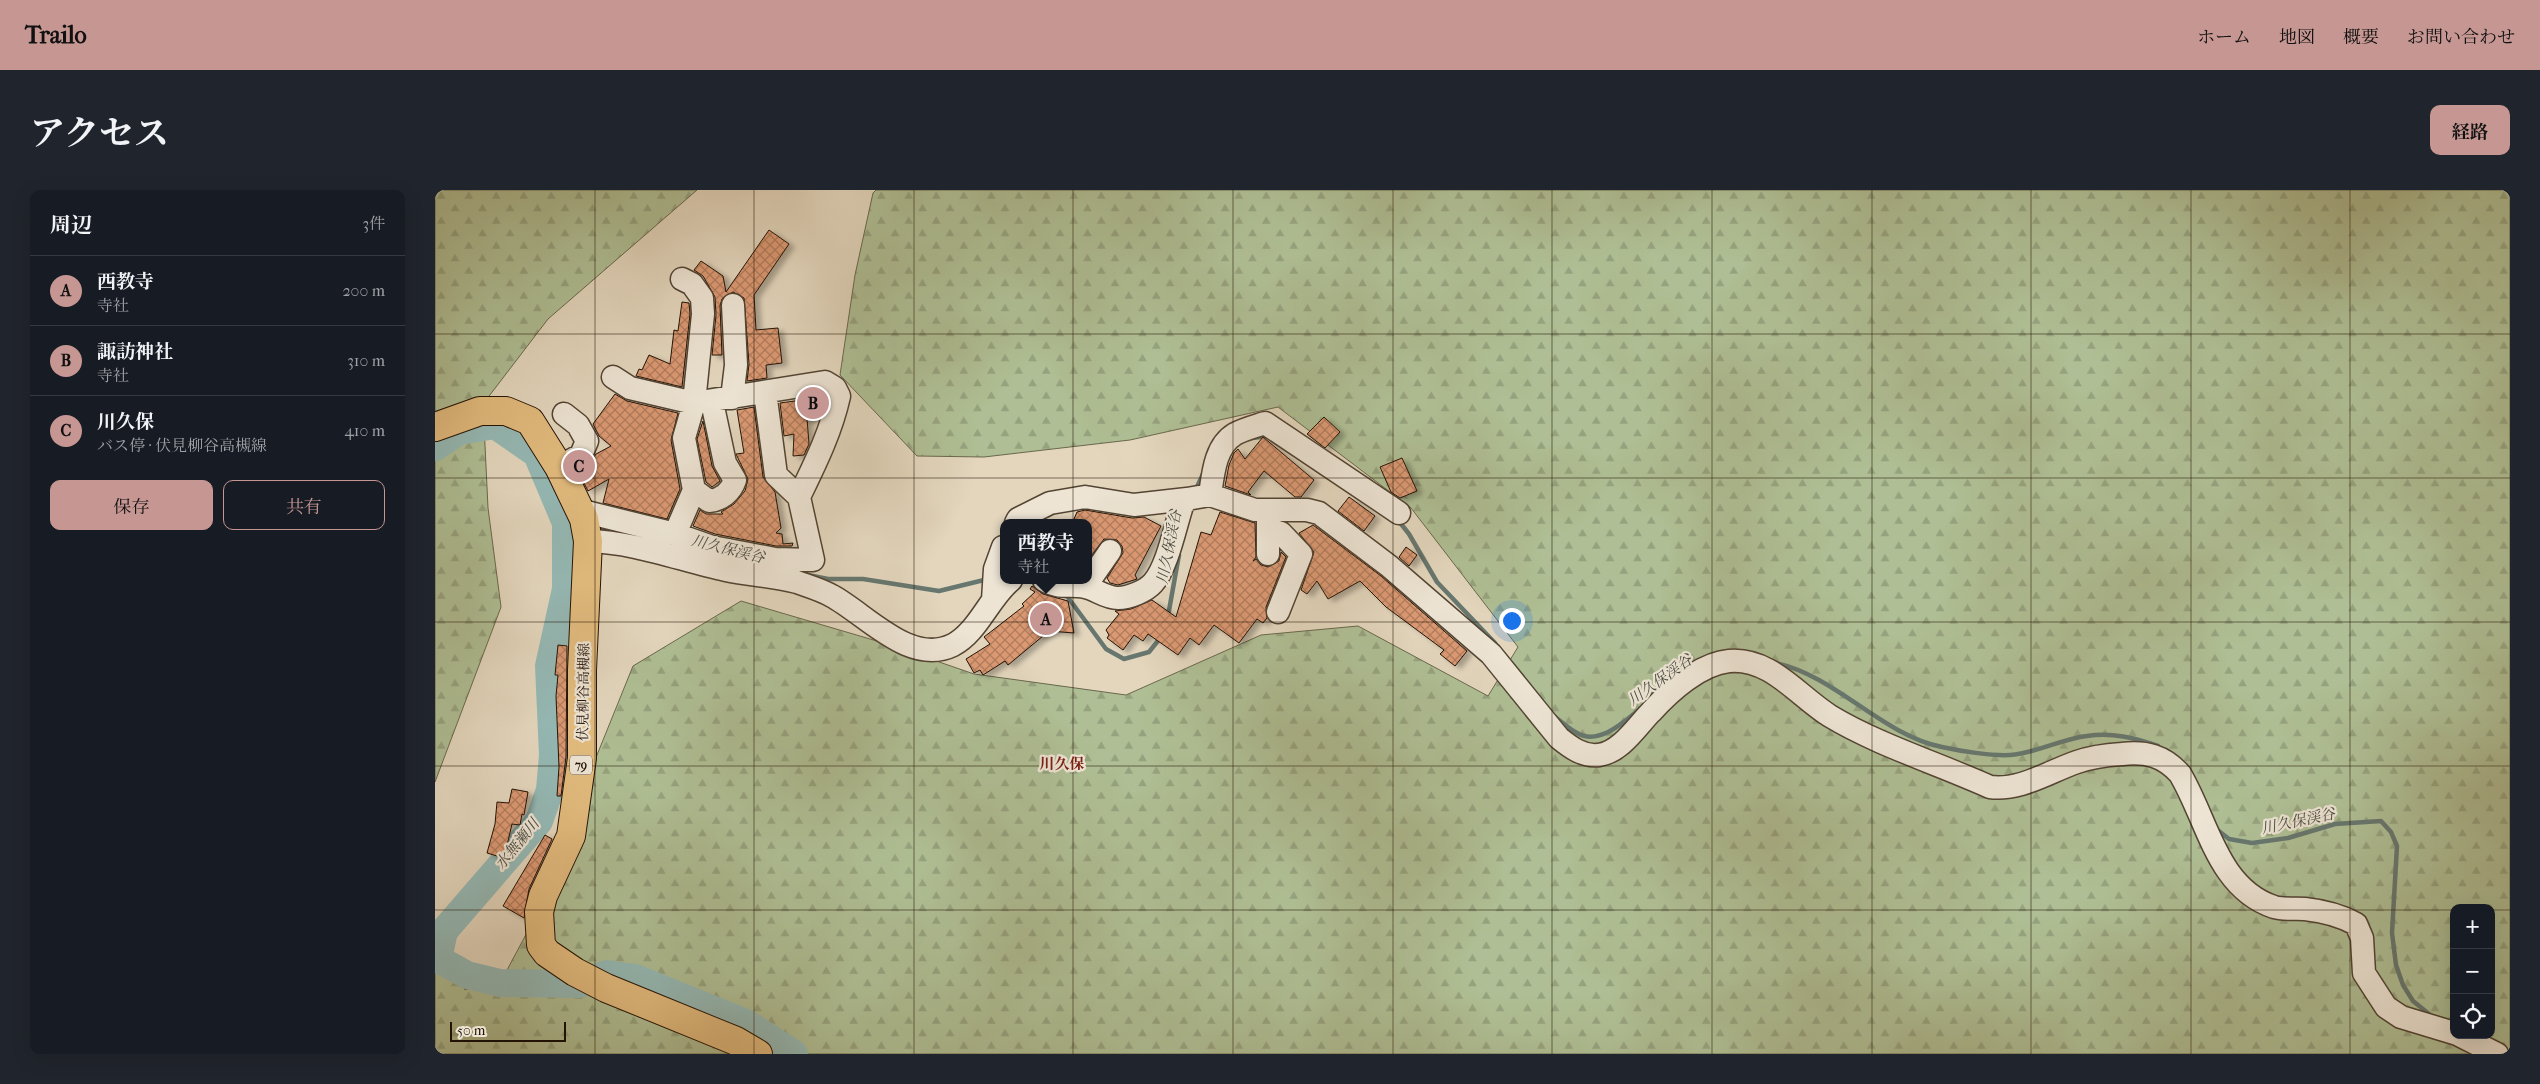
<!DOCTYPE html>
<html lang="ja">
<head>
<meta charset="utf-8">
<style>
  body { margin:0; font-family:"IM FELL French Canon","Noto Serif JP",serif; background:#20242c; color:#f1f3f6 }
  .controls { position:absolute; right:15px; bottom:15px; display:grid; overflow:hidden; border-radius:10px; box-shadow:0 5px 20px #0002 }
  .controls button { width:45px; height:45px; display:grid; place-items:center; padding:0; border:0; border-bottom:1px solid #363941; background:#171b24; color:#f1f3f6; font:25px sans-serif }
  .scale { position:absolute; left:15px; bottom:12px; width:116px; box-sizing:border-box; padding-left:5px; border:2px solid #231305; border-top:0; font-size:14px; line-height:18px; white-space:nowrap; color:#231305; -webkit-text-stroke:4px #ede4d4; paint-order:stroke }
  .you { position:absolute; left:1076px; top:430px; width:18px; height:18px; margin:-12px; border:4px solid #fff; border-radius:50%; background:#1a73e8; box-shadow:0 0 0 8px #1a73e833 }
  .badge { display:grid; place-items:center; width:32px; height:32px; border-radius:50%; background:#c59692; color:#111; font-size:16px; font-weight:700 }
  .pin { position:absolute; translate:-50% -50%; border:2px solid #fff; box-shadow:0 1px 5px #0006 }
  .popup { position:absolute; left:565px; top:329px; width:92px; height:65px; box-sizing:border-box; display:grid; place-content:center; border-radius:10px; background:#171b24; filter:drop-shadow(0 1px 4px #0005); font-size:16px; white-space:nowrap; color:#9ea1a6 }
  .popup b { font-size:19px; color:#f1f3f6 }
  .popup::after { content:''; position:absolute; left:50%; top:100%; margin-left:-10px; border:10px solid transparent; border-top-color:#171b24 }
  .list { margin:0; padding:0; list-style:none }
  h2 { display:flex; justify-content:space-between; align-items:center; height:65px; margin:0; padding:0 20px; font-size:21px }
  h2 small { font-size:16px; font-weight:400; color:#9ea1a6 }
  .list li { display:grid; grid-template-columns:32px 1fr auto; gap:15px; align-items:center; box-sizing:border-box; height:70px; padding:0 20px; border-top:1px solid #363941 }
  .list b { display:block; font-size:19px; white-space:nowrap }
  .list p { margin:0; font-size:16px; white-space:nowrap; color:#9ea1a6 }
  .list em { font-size:16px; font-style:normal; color:#9ea1a6 }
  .actions { display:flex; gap:10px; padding:15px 20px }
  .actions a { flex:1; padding:11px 0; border:1px solid #c59692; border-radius:10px; text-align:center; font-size:18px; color:#c59692 }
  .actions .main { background:#c59692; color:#111 }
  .icon { flex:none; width:28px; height:28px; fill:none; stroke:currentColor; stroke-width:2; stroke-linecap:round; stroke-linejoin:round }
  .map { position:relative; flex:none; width:2075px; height:864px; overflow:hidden; border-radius:10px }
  header { display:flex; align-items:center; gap:30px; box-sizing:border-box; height:70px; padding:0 25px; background:#c59692; color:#111 }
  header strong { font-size:24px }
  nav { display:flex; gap:28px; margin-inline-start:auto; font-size:18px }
  .intro { display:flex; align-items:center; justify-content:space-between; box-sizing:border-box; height:120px; padding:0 30px }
  h1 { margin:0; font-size:35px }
  .button { padding:12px 22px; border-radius:10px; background:#c59692; color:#111; font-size:18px; font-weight:700 }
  main { display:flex; gap:30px; padding:0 30px }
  aside { flex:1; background:#171b24; border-radius:10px; box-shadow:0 5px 20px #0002 }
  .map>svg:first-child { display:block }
</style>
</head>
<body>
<header>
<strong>Trailo</strong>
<nav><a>ホーム</a><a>地図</a><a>概要</a><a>お問い合わせ</a></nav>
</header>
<div class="intro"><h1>アクセス</h1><a class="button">経路</a></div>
<main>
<aside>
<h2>周辺<small>3件</small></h2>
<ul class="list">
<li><span class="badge">A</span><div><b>西教寺</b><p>寺社</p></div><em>200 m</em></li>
<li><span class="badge">B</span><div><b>諏訪神社</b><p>寺社</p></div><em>310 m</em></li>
<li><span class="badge">C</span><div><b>川久保</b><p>バス停 · 伏見柳谷高槻線</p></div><em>410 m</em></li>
</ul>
<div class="actions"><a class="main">保存</a><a>共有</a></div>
</aside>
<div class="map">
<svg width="2075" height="864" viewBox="0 0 2075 864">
  <defs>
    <pattern id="forest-firs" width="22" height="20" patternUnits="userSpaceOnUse" patternTransform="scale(1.25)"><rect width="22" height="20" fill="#afbe94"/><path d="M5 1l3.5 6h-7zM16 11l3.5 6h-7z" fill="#96a27e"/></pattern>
    <pattern id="building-cross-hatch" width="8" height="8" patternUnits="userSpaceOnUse" patternTransform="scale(1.25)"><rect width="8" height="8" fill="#db9973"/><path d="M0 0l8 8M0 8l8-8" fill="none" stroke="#b17c5c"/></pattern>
    <filter id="shadow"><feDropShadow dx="5.5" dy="3" stdDeviation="2.5" flood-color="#0004"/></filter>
  </defs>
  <rect width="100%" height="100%" fill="#e3d6bd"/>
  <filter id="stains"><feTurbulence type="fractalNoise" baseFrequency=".004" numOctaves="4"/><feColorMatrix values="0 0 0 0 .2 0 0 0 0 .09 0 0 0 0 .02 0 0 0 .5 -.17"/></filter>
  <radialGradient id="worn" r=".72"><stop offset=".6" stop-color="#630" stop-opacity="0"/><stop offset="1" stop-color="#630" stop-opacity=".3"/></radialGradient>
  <!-- forest -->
  <path fill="url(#forest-firs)" stroke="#69684c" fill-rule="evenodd" d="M0 0H262L113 129 48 214 53 318 66 417 0 592Z
    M441 0H2075V864H0V733L30 800 72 780 110 709 162 565 198 476 306 411 452 454 539 484 691 505 826 445 923 436 1053 506 1083 457 976 318 843 217 695 250 549 267 482 266 405 185 420 85 438 3ZM2019 718H2056V845H2019Z"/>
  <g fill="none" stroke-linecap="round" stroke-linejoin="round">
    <!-- stream -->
    <path stroke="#67776f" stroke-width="4.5" d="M817 248 834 246
      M761 299 768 284
      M963 330 974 344 1002 392 1060 453
      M160 337 189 344
      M373 385 393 389H428L504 401 553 389
      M629 402 671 459 689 469 714 462 726 447
      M733 426 744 365
      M1341 473C1401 486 1447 545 1507 557 1525 561 1556 566 1575 565 1602 563 1626 549 1652 546 1677 542 1700 548 1723 556
      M1119 526C1127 532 1134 539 1142 543 1164 556 1189 532 1205 519
      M1780 638 1794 649 1817 653 1853 648 1900 634 1946 631 1956 642 1962 656 1957 743 1961 775 1968 795 1978 811 1999 828"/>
    <!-- river -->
    <path stroke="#95b9b5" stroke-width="28" d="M0 257 24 241 60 235 102 264 131 333V399L114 476 118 565 115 600 104 631 9 741 3 769 32 785 65 793 144 794 172 784 200 788 311 833 359 864"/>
  </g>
  <!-- building -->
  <path fill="url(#building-cross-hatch)" stroke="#231305" filter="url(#shadow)" d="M334 40 354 54 319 105 321 140 343 138 347 173 331 175 332 188 312 191 314 174 309 108 298 102 287 109 285 116 287 165H277L281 125 280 107 268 86 259 80 266 71 288 86 291 102Z
    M247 112 254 113 255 124 247 197 201 186 204 179 207 180 214 165 235 174 239 140 243 141Z
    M180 204 192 211 243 223 236 250 245 299 232 329 168 313 174 289 153 301 143 281 153 276 161 264 176 256 164 246 158 234Z
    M381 208 384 226 372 228 374 254 369 265 358 266 359 244 349 246 345 213Z
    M319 217 328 287 340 302 346 338 341 343 347 344 348 354 358 353 357 356H341L280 344 258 336 265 320 271 324H288L286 322 299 314 310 301 313 289 301 264 309 263 302 220Z
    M889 227 905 242 890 258 872 244Z
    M268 231 277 276 285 291 277 297 271 292 262 249Z
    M828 247 879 290 866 307H860L829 281 813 302 816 305 790 296 794 275 799 263 803 259 810 269Z
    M967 268 982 301 965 308 956 302 945 277Z
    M914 307 940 326 929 341 903 321Z
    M650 320 697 328 709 327 726 336 700 385 702 389 683 395 675 393 672 388 688 363 687 356 682 350 669 349 654 369V333L639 329 642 322Z
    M785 322 820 333 821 367 818 371 821 369 826 375 833 377 844 371 846 362 851 367 831 417 832 428 828 433 822 429 804 453 779 435 764 455 755 448 743 465 713 444 708 451 699 445 688 460 672 448 674 445 671 440 684 424 680 421 696 419 717 410 741 427 766 342 776 345Z
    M878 335 946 386 1032 461 1020 476 1005 464 1009 460 951 417 925 391 893 409 882 391 872 404 866 400 879 362 864 343Z
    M971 357 982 365 974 376 964 367Z
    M597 396 608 404 633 411 639 443 614 441 573 475 570 471 548 485 545 480 539 483 531 469 555 454 549 447 589 416 587 414 600 402 595 399Z
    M123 455 132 456 131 567 126 606H122L124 577 121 506 123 485H120Z
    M77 599 93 602 89 625 87 624 85 635 77 634 69 668 52 663 60 634 62 612 74 613Z
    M110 645 117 649 94 699 89 728 68 716Z"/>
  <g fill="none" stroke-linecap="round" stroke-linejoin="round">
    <defs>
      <path id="minor" d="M178 187 195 198 259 213 390 192 400 198 404 206C396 242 380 274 364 307
        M297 208 301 175 298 115
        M124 277 146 265 152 251 143 235 129 224
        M259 300 274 311C286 310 296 302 300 290L290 273 277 212
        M775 305C778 284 780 256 800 244 809 239 821 236 830 233L964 323
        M147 321 240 344 277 357 340 369 378 370 364 307 341 285 330 202
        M581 333 583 329 615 313 650 307 699 315 752 309
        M833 339 846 343 866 364 843 422
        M240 344 259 300 249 248 259 213 268 124 267 108 257 94 247 89
        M153 351C200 352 245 370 291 380 314 385 339 386 362 392 373 396 387 400 397 406 432 425 475 476 518 455 543 442 554 408 576 390
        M833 364V325
        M609 390C623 399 635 394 650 397 661 399 670 408 683 408 694 408 711 401 718 393 732 378 740 337 747 316L752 309 775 305 820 320H872L884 323 954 376 1056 464 1124 548C1135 557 1148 567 1164 565 1186 562 1202 536 1216 522 1235 501 1265 474 1294 471 1335 467 1363 506 1395 526 1441 554 1504 574 1555 597 1585 601 1613 582 1642 572 1656 567 1672 565 1687 564 1711 561 1729 566 1745 584 1773 631 1782 698 1839 717 1849 720 1860 718 1870 719 1888 721 1905 725 1921 734L1927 748 1929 783 1951 817 1966 827 2019 843
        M650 397 675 361
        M558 410 560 379 568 357
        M2024 845 2062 864"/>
      <path id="major" d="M0 237 45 221H71L95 231 124 277 149 329 153 351 147 480V568L136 646 108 706 104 722 106 755 112 763 140 782 171 798 301 851 323 864"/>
    </defs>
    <!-- minor casing -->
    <use href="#minor" stroke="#534433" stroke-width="25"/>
    <!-- major casing -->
    <use href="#major" stroke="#231305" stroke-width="30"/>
    <!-- minor -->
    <use href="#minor" stroke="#ede4d4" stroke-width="22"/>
    <!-- major -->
    <use href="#major" stroke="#e2bb7e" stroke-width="28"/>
  </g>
  <!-- grid -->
  <path fill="none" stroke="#231305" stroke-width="1" stroke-opacity="0.55" d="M160 0V864M319 0V864M479 0V864M638 0V864M798 0V864M958 0V864M1117 0V864M1277 0V864M1437 0V864M1596 0V864M1756 0V864M1915 0V864M0 144H2075M0 288H2075M0 432H2075M0 576H2075M0 720H2019M2056 720H2075"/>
  <g text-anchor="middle" stroke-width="4.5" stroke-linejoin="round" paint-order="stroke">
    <!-- shield labels -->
    <rect fill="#ede4d4" stroke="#605243" stroke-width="1" x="135" y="565.5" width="22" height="19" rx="4"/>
    <g font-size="12" font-weight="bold" fill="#231305">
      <text x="146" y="579">79</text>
    </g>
    <!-- street labels -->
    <g font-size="14" fill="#231305" stroke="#ede4d4">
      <text transform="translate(148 502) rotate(-89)" y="5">伏見柳谷高槻線</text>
    </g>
    <!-- water labels -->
    <g font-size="15" font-style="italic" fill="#4b4d43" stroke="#ede4d4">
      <text transform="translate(734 357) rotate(-79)" y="5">川久保渓谷</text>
      <text transform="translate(293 359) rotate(14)" y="5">川久保渓谷</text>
      <text transform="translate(1225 490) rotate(-36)" y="5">川久保渓谷</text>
      <text transform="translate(1863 631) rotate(-12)" y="5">川久保渓谷</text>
      <text transform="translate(82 654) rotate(-51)" y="5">水無瀬川</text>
    </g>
    <!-- neighbourhood labels -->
    <g font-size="15" font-weight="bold" fill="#7a1f14" stroke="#ede4d4">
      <text x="627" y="579">川久保</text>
    </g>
  </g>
  <rect width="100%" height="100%" filter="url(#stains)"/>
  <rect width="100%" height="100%" fill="url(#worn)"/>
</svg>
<div class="controls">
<button>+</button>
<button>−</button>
<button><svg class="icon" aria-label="locate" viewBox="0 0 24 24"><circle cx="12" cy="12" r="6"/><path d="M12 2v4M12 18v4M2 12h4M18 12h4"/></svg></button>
</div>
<div class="scale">50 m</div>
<div class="you"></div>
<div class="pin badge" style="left:611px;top:429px">A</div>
<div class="popup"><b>西教寺</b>寺社</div>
<div class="pin badge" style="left:378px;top:213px">B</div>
<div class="pin badge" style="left:144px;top:276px">C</div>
</div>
</main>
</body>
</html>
